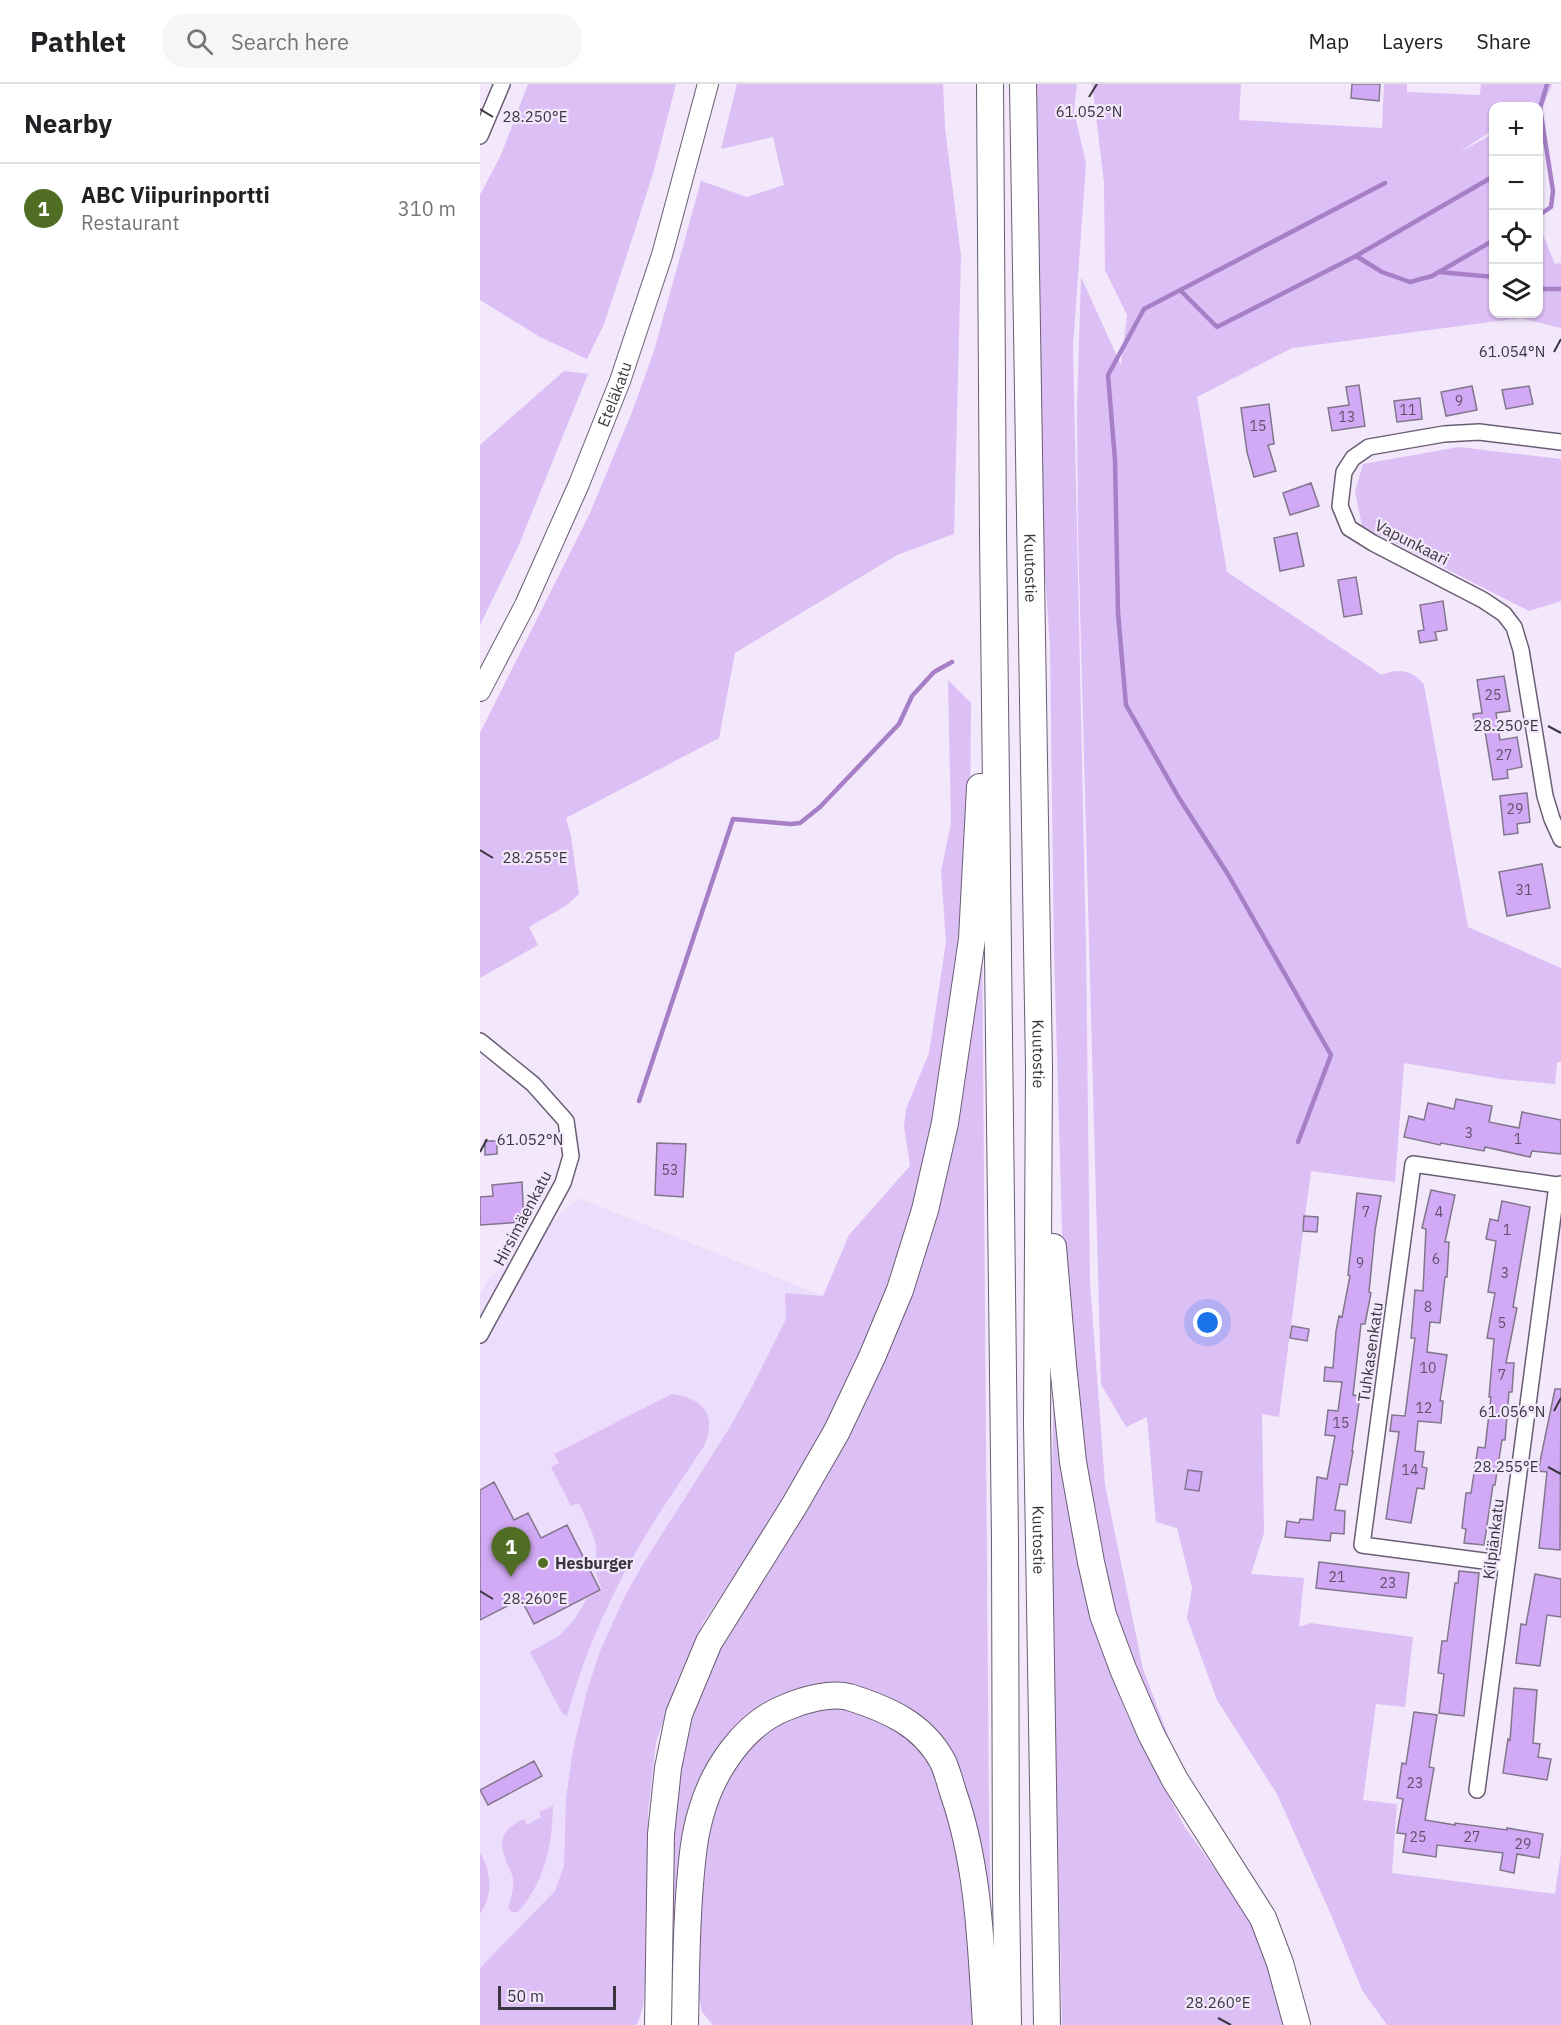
<!DOCTYPE html>
<html lang="en">
<head>
<meta charset="utf-8">
<style>
  body { margin:0; font-family:"IBM Plex Sans",sans-serif; background:#f6f6f6; color:#202124 }
  .controls { position:absolute; right:18px; top:18px; display:grid; overflow:hidden; border-radius:12px; box-shadow:0 2px 4px #0004 }
  .controls button { width:54px; height:54px; display:grid; place-items:center; padding:0; border:0; border-bottom:2px solid #e0e0e0; background:#fff; color:#202124; font:30px sans-serif }
  .scale { position:absolute; left:18px; bottom:15px; width:118px; box-sizing:border-box; padding-left:6px; border:3px solid #3a353e; border-top:0; font-size:16px; line-height:21px; white-space:nowrap; color:#3a353e; -webkit-text-stroke:4px #f2e7fb; paint-order:stroke }
  .you { position:absolute; left:728px; top:1239px; width:21px; height:21px; margin:-15px; border:4px solid #fff; border-radius:50%; background:#1a73e8; box-shadow:0 0 0 9px #1a73e833 }
  .badge { display:grid; place-items:center; width:39px; height:39px; border-radius:50%; background:#506e23; color:#fff; font-size:20px; font-weight:700 }
  .pin { position:absolute; translate:-50% -50px; filter:drop-shadow(0 2px 3px #0008) }
  .pin::after { content:''; position:absolute; top:32px; width:21px; height:18px; background:inherit; clip-path:polygon(0 0,100% 0,50% 100%) }
  .list { margin:0; padding:0; list-style:none }
  h2 { display:flex; justify-content:space-between; align-items:center; height:78px; margin:0; padding:0 24px; font-size:26px }
  h2 small { font-size:20px; font-weight:400; color:#757577 }
  .list li { display:grid; grid-template-columns:39px 1fr auto; gap:18px; align-items:center; box-sizing:border-box; height:90px; padding:0 24px; border-top:2px solid #e0e0e0 }
  .list b { display:block; font-size:22px; white-space:nowrap }
  .list p { margin:0; font-size:20px; white-space:nowrap; color:#757577 }
  .list em { font-size:20px; font-style:normal; color:#757577 }
  .icon { flex:none; width:33px; height:33px; fill:none; stroke:currentColor; stroke-width:2; stroke-linecap:round; stroke-linejoin:round }
  .map { position:relative; flex:none; width:1081px; height:1941px; overflow:hidden }
  header { display:flex; align-items:center; gap:36px; box-sizing:border-box; height:84px; padding:0 30px; background:#fff; border-bottom:2px solid #e0e0e0 }
  header strong { font-size:28px }
  nav { display:flex; gap:33px; margin-inline-start:auto; font-size:21px }
  .search { width:420px; height:54px; background:#f6f6f6; display:flex; align-items:center; gap:15px; box-sizing:border-box; padding:0 21px; border-radius:24px; color:#757577; font-size:22px }
  main { display:flex }
  aside { flex:1; background:#fff }
  .map>svg:first-child { display:block }
</style>
</head>
<body>
<header>
<strong>Pathlet</strong>
<div class="search"><svg class="icon" aria-label="search" viewBox="0 0 24 24"><circle cx="10" cy="10" r="6"/><path d="M15 15l6 6"/></svg>Search here</div>
<nav><a>Map</a><a>Layers</a><a>Share</a></nav>
</header>
<main>
<aside>
<h2>Nearby<small></small></h2>
<ul class="list">
<li><span class="badge">1</span><div><b>ABC Viipurinportti</b><p>Restaurant</p></div><em>310 m</em></li>
</ul>
</aside>
<div class="map">
<svg width="1081" height="1941" viewBox="0 0 1081 1941">
  <rect width="100%" height="100%" fill="#f2e7fb"/>
  <!-- built -->
  <path fill="#edddfd" d="M98 1114 343 1212 165 1524 104 1919 0 1935V1210L8 1196Z"/>
  <!-- green -->
  <path fill="#dbbff5" d="M48 0H196L174 86 155 146 124 240 107 275 60 253 0 216V111L21 71Z
    M257 0H463L465 44 481 172 474 450 417 471 255 569 239 654 86 734 91 752 99 810 87 821 49 843 58 861 0 894V649L110 429 152 328 174 267 221 97 267 113 304 101 293 53 241 65Z
    M557 0H597L594 27 606 79 593 263 606 864 610 1199 625 1401 663 1585 701 1686 661 1603 630 1513 608 1404 583 1177 574 869 570 562 562 448Z
    M612 0H761L759 36 902 44 904 0H927V8L1000 11 1001 0H1072L1063 23 1059 105 1058 22H1014L1013 46 978 69 1013 50 1014 230H1058L1059 141 1075 180 1081 179V244L1041 234 812 264 717 313 747 488 902 591C918 583 935 587 944 601L988 843 1081 884V978H1077L1075 1000 1021 995 924 979 915 1098 831 1087 799 1333 782 1330 784 1449 771 1490 824 1494 819 1543 831 1539 933 1553 925 1623 896 1620 883 1716 917 1720 912 1789 1075 1810 1081 1768V1941H907L882 1906 852 1833 797 1710 737 1616 707 1534 712 1504 697 1444 676 1438 667 1333 646 1343 621 1300 598 449 597 322 601 193 641 281 647 231 625 186 624 98Z
    M84 287 108 290 38 463 0 541V361Z
    M979 363 1081 375V517L1049 527 882 442 875 407 883 380Z
    M468 596 491 619 490 729 482 852 449 1062 429 1138 397 1229 354 1330 298 1425 223 1539 197 1597 176 1658 168 1729 166 1882 163 1922 158 1939 155 1941H0V1884L75 1807 84 1782 86 1714 93 1666 107 1607 120 1567 145 1512 163 1480 250 1343 271 1305 306 1235 305 1209 343 1212 369 1151 430 1082 424 1042 426 1025 449 969 466 858 461 787 471 740Z
    M502 841 509 1739 512 1884 497 1758 485 1704 461 1653 370 1604 241 1661 193 1941H186L192 1718 213 1619 232 1574 318 1432 478 1036 492 941Z
    M574 1291 585 1396 594 1459 618 1554 646 1629 704 1742 748 1803 778 1852 796 1901 805 1941H582L571 1443Z
    M192 1310C223 1314 238 1331 224 1362 200 1399 173 1436 152 1475 124 1525 102 1577 87 1632L82 1629 50 1568 79 1552 94 1536 107 1514 122 1506C113 1486 117 1485 116 1464 114 1449 105 1433 99 1419L91 1422 71 1383 79 1379 74 1370Z
    M336 1624 373 1625 406 1637 435 1659 462 1702 475 1759 488 1859 496 1941H233L222 1928 215 1890 225 1748 248 1689 270 1659 308 1632Z
    M73 1722C72 1762 65 1797 38 1828H32L28 1824C31 1815 34 1805 33 1796 33 1791 30 1786 28 1782 18 1758 19 1747 44 1735L47 1741 61 1733 59 1728Z
    M0 1769C12 1789 13 1811 0 1830Z"/>
  <g fill="none" stroke-linecap="round" stroke-linejoin="round">
    <!-- stream -->
    <path stroke="#a67fc7" stroke-width="4.5" d="M1058 132 1071 123 1073 107 1060 24 1067 0
      M876 172 902 188 930 198 952 192 1014 156
      M959 188 1014 193
      M1058 203 1062 205H1081
      M700 206 737 243 876 172 1014 92
      M159 1017 253 735 311 740 320 739 340 723 419 640 432 612 454 588 472 578
      M818 1058 851 971 749 792 699 714 646 621 638 529 635 376 628 291 664 225 905 99"/>
  </g>
  <!-- building -->
  <path fill="#d2a9f4" stroke="#82768c" stroke-width="1.5" d="M872 0H900L899 17 871 14Z
    M879 301 885 342 852 347 848 324 869 321 866 303Z
    M992 302 997 326 966 332 961 308Z
    M1049 302 1053 320 1026 325 1022 306Z
    M940 314 942 335 917 338 914 317Z
    M789 320 794 360 788 361 796 387 774 393 767 368 761 324Z
    M831 399 839 422 810 431 803 409Z
    M817 449 824 482 800 487 794 454Z
    M876 493 882 530 864 533 858 496Z
    M963 517 967 546 955 548 957 556 940 559 938 547 944 546 940 521Z
    M1024 592 1030 627 1016 629 1020 656 1037 653 1042 683 1027 686 1028 694 1013 696 1004 641 995 642 993 630 1002 629 997 596Z
    M1047 709 1050 738 1037 740 1038 749 1024 751 1020 712Z
    M1062 780 1070 824 1027 832 1019 788Z
    M976 1015 1012 1022 1009 1038 1039 1044 1042 1028 1081 1036V1070L1052 1067 1050 1073 1005 1063 1004 1067 961 1059 960 1061 924 1053 929 1032 944 1036 948 1019 974 1025Z
    M5 1057H17V1070L5 1071Z
    M177 1059 206 1060 203 1113 175 1111Z
    M42 1098 44 1138 0 1141V1113L13 1112 12 1101Z
    M951 1106 975 1111 965 1158H969L967 1193H965L960 1239 950 1238 947 1268 967 1271 960 1317H963L961 1339 938 1337 935 1367 944 1368 942 1383 947 1384 944 1405 937 1404 931 1439 906 1435 919 1348 910 1347 912 1331 925 1332 935 1254H931L935 1206 943 1207 946 1145 942 1144Z
    M877 1109 901 1112 895 1147 889 1208 891 1209 885 1240H881L873 1311 880 1312 872 1367H873L867 1401 860 1400 855 1426 865 1427 864 1450 851 1449 850 1457 805 1453 807 1437 819 1439 820 1435 833 1436 837 1393 847 1395 855 1352 845 1351 848 1326 858 1327 862 1298 844 1297 845 1283 853 1284 856 1247 859 1232 862 1233 870 1192 868 1191Z
    M1022 1117 1050 1123 1033 1223 1037 1224 1026 1279H1034L1032 1308H1029L1025 1356H1022L1015 1401H1013L1004 1461 984 1459 986 1445 982 1444 986 1409H991L998 1363 1005 1364 1011 1313H1009L1014 1255 1007 1254 1015 1209 1008 1208 1016 1157 1006 1155 1010 1135 1018 1137Z
    M824 1132 838 1133 837 1148 823 1147Z
    M812 1242 829 1245 827 1257 810 1254Z
    M1075 1305H1081L1080 1466 1059 1464 1067 1388 1058 1387Z
    M708 1386 722 1388 719 1407 705 1405Z
    M14 1398 34 1436 48 1429 61 1454 87 1441 120 1506 54 1540 41 1515 0 1536V1406Z
    M839 1478 929 1489 926 1514 836 1504Z
    M979 1487 999 1489 984 1632 959 1629 964 1590 958 1589 962 1557H967L975 1499H978Z
    M1055 1490 1081 1495V1533L1067 1531 1060 1582 1036 1579 1041 1540 1046 1541Z
    M1034 1604 1057 1606 1053 1659 1060 1660 1058 1673 1071 1675 1067 1696 1023 1689 1028 1655 1030 1656Z
    M934 1628 957 1631 949 1683 954 1684 945 1736 975 1741V1739L1027 1746V1744L1063 1750 1059 1774 1037 1770 1034 1789 1020 1786 1023 1769 957 1761 956 1773 923 1768 926 1750 917 1749 923 1715 917 1714 922 1679 926 1680Z
    M54 1677 62 1692 8 1721 0 1706Z"/>
  <g fill="none" stroke-linecap="round" stroke-linejoin="round">
    <defs>
      <path id="street" d="M0 52 22 0
        M1081 358 999 348 964 350 889 363 873 374 864 388 860 422 869 444 893 459 1003 516 1024 530 1034 543 1041 566 1065 712 1072 735 1081 755
        M0 957 53 1000 86 1037 91 1072 83 1099 0 1251
        M1027 1480 882 1461 933 1080 1077 1101 1081 1100
        M997 1706 1077 1101"/>
      <g id="secondary">
        <path id="s1" d="M0 607 45 521 99 400 140 297 182 171 228 0"/>
      </g>
      <g id="highway">
        <path d="M510 0 513 451 525 1457 526 1806 528 1941"/>
        <path id="s2" d="M543 0 559 984 557 1339 567 1941"/>
        <path d="M573 1163 583 1281 593 1378 611 1478 623 1531 643 1585 671 1650 695 1696 783 1834 800 1879 817 1941"/>
        <path d="M178 1941 181 1750 188 1684 199 1630 229 1558 314 1422 357 1347 392 1273 420 1206 445 1126 465 1039 492 855 500 703"/>
        <path d="M205 1941C206 1894 206 1847 210 1800 212 1776 214 1752 221 1729 233 1686 264 1639 307 1623 323 1616 351 1608 369 1613 407 1625 443 1640 463 1678 467 1687 470 1698 473 1708 499 1782 501 1863 506 1941"/>
      </g>
    </defs>
    <!-- street casing -->
    <use href="#street" stroke="#695d73" stroke-width="18"/>
    <!-- secondary casing -->
    <use href="#secondary" stroke="#695d73" stroke-width="22"/>
    <!-- highway casing -->
    <use href="#highway" stroke="#695d73" stroke-width="28"/>
    <!-- street -->
    <use href="#street" stroke="#fff" stroke-width="15"/>
    <!-- secondary -->
    <use href="#secondary" stroke="#fff" stroke-width="20"/>
    <!-- highway -->
    <use href="#highway" stroke="#fff" stroke-width="26"/>
  </g>
  <!-- ticks -->
  <path fill="none" stroke="#3a353e" stroke-width="2" d="M609 13 617 0M0 25 13 33M1074 268 1081 255M1068 642 1081 649M0 766 13 774M0 1068 7 1055M1074 1327 1081 1314M1068 1383 1081 1390M0 1507 13 1515M738 1934 751 1941"/>
  <!-- markers -->
  <circle fill="#506e23" stroke="#f2e7fb" stroke-width="2" cx="63" cy="1479" r="6"/>
  <g text-anchor="middle" stroke-width="4.5" stroke-linejoin="round" paint-order="stroke">
    <!-- number labels -->
    <g font-size="14" fill="#60526c">
      <text x="979" y="322">9</text>
      <text x="928" y="331">11</text>
      <text x="867" y="338">13</text>
      <text x="778" y="347">15</text>
      <text x="1013" y="616">25</text>
      <text x="1024" y="676">27</text>
      <text x="1035" y="730">29</text>
      <text x="1044" y="811">31</text>
      <text x="989" y="1054">3</text>
      <text x="1038" y="1060">1</text>
      <text x="190" y="1091">53</text>
      <text x="886" y="1133">7</text>
      <text x="959" y="1133">4</text>
      <text x="1027" y="1151">1</text>
      <text x="956" y="1180">6</text>
      <text x="880" y="1184">9</text>
      <text x="1025" y="1194">3</text>
      <text x="948" y="1228">8</text>
      <text x="1022" y="1244">5</text>
      <text x="948" y="1289">10</text>
      <text x="1022" y="1296">7</text>
      <text x="944" y="1329">12</text>
      <text x="861" y="1344">15</text>
      <text x="930" y="1391">14</text>
      <text x="857" y="1498">21</text>
      <text x="908" y="1504">23</text>
      <text x="935" y="1704">23</text>
      <text x="938" y="1758">25</text>
      <text x="992" y="1758">27</text>
      <text x="1043" y="1765">29</text>
    </g>
    <!-- street labels -->
    <g font-size="16" fill="#3a353e" stroke="#f2e7fb">
      <text dy="6" stroke="none"><textPath href="#s1" startOffset="326">Eteläkatu</textPath></text>
      <text transform="translate(932 458) rotate(27)" y="6">Vapunkaari</text>
      <text dy="6" stroke="none"><textPath href="#s2" startOffset="484">Kuutostie</textPath></text>
      <text dy="6" stroke="none"><textPath href="#s2" startOffset="970">Kuutostie</textPath></text>
      <text transform="translate(42 1134) rotate(-62)" y="6">Hirsimäenkatu</text>
      <text transform="translate(890 1268) rotate(-82)" y="6">Tuhkasenkatu</text>
      <text transform="translate(1013 1455) rotate(-83)" y="6">Kilpiänkatu</text>
      <text dy="6" stroke="none"><textPath href="#s2" startOffset="1456">Kuutostie</textPath></text>
    </g>
    <!-- poi labels -->
    <g font-size="16" font-weight="bold" fill="#3a353e" stroke="#f2e7fb" text-anchor="start">
      <text x="75" y="1485">Hesburger</text>
    </g>
  </g>
  <g font-size="15" text-anchor="middle" fill="#3a353e" stroke="#f2e7fb" stroke-width="4.5" stroke-linejoin="round" paint-order="stroke">
    <text x="609" y="33">61.052°N</text>
    <text x="55" y="38">28.250°E</text>
    <text x="1032" y="273">61.054°N</text>
    <text x="1026" y="647">28.250°E</text>
    <text x="55" y="779">28.255°E</text>
    <text x="50" y="1061">61.052°N</text>
    <text x="1032" y="1333">61.056°N</text>
    <text x="1026" y="1388">28.255°E</text>
    <text x="55" y="1520">28.260°E</text>
    <text x="738" y="1924">28.260°E</text>
  </g>
</svg>
<div class="controls">
<button>+</button>
<button>−</button>
<button><svg class="icon" aria-label="locate" viewBox="0 0 24 24"><circle cx="12" cy="12" r="6"/><path d="M12 2v4M12 18v4M2 12h4M18 12h4"/></svg></button>
<button><svg class="icon" aria-label="layers" viewBox="0 0 24 24"><path d="M12 4l9 5-9 5-9-5zM3 14l9 5 9-5"/></svg></button>
</div>
<div class="scale">50 m</div>
<div class="you"></div>
<div class="pin badge" style="left:31px;top:1493px">1</div>
</div>
</main>
</body>
</html>
